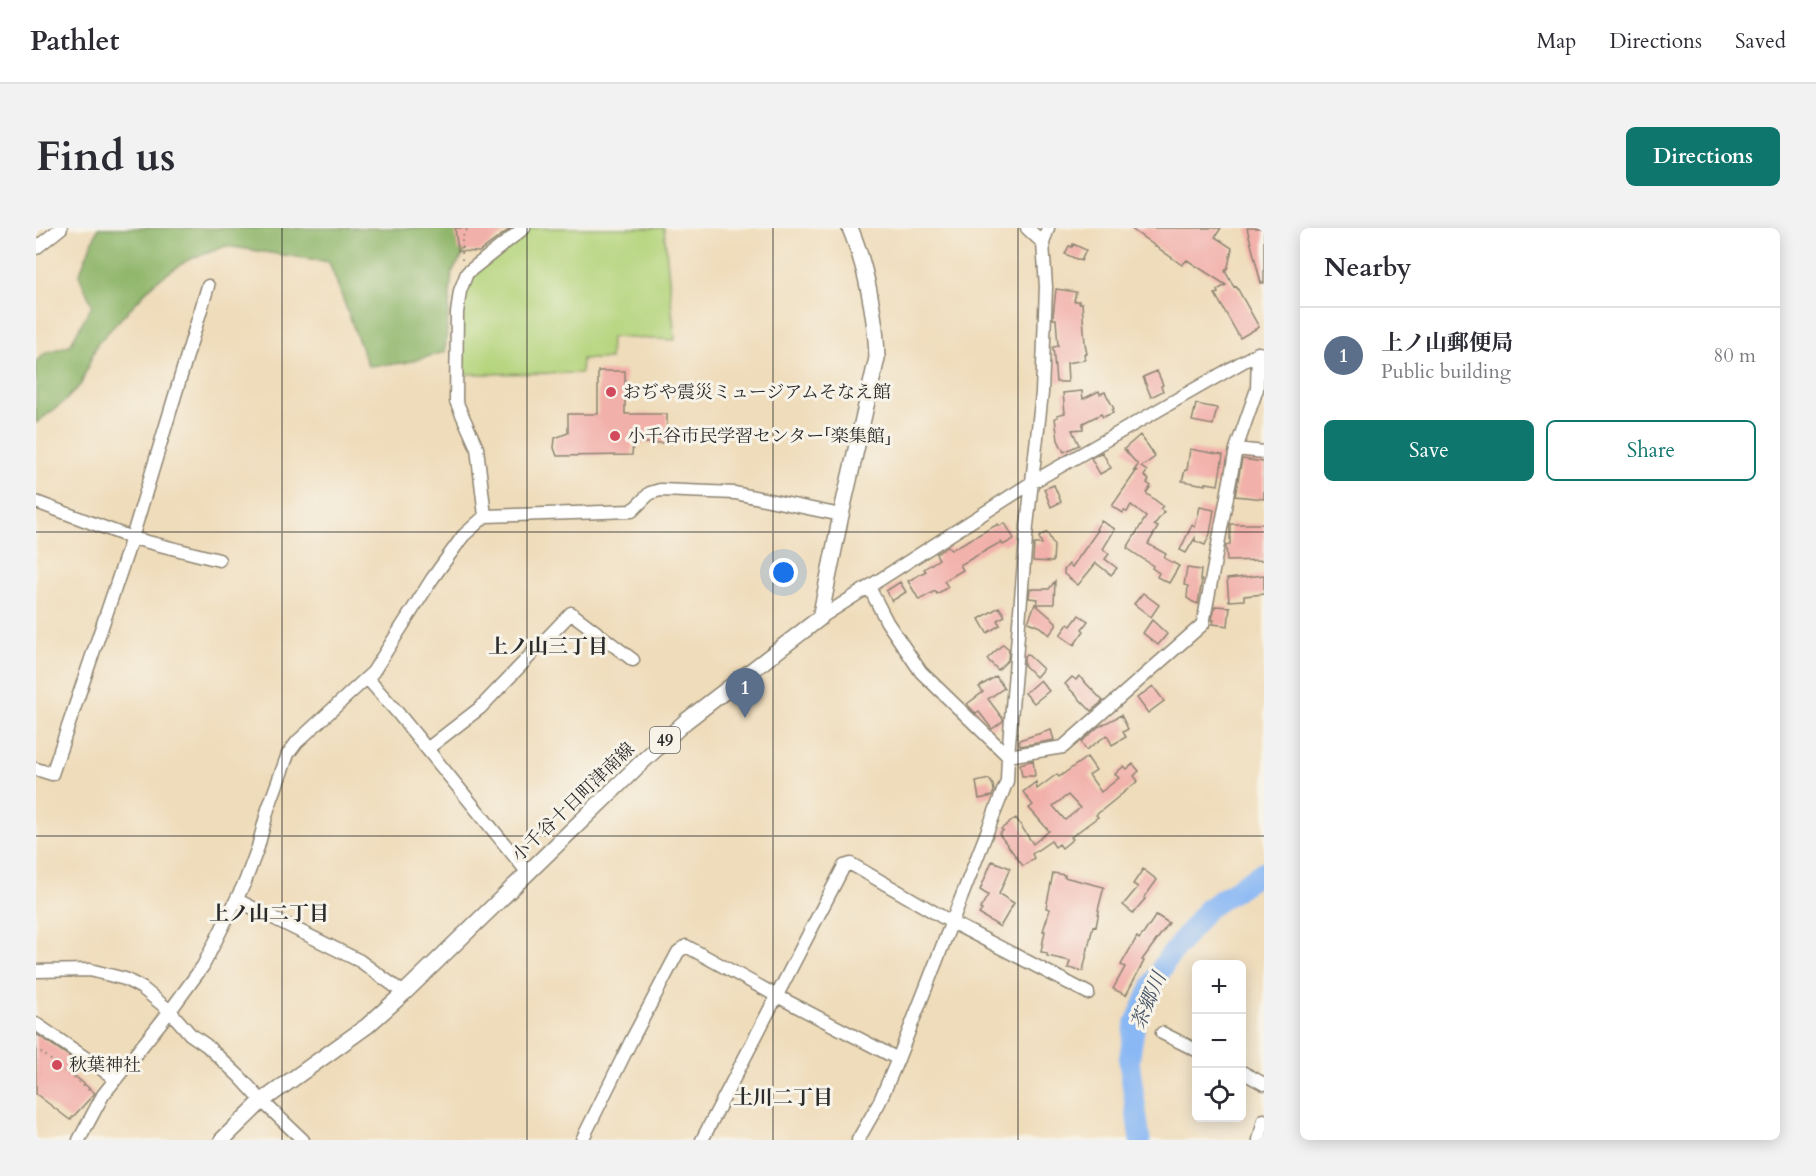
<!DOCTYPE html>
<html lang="en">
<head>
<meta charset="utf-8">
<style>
  body { margin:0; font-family:Cardo,"Noto Serif JP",serif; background:#f2f2f3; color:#2b2b33 }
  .controls { position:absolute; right:18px; bottom:18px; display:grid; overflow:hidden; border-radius:9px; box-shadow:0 3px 15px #0003 }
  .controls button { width:54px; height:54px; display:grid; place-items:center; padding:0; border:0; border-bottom:2px solid #e1e1e2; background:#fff; color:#2b2b33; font:30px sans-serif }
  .you { position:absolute; left:748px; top:345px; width:21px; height:21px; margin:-15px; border:4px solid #fff; border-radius:50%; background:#1a73e8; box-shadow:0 0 0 9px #1a73e833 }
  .badge { display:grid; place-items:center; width:39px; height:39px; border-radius:50%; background:#0f766e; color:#fff; font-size:20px; font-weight:700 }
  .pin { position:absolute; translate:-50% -50px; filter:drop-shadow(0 2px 3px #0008) }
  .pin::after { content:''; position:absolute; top:32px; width:21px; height:18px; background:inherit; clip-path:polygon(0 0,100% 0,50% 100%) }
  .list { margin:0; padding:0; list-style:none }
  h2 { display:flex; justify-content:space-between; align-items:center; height:78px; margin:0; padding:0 24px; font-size:26px }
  h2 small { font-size:20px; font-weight:400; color:#7c7c81 }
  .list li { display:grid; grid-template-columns:39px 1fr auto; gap:18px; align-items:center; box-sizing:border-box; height:96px; padding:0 24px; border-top:2px solid #e1e1e2 }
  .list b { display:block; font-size:22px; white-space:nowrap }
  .list p { margin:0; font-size:20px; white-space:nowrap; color:#7c7c81 }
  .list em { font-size:20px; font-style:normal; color:#7c7c81 }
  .actions { display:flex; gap:12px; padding:18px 24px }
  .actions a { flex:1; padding:14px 0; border:2px solid #0f766e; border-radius:9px; text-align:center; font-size:21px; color:#0f766e }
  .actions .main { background:#0f766e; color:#fff }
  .icon { flex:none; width:33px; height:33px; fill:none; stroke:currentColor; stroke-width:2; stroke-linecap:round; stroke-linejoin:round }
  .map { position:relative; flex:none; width:1228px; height:912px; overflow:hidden; border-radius:9px }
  header { display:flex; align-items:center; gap:36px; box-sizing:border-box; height:84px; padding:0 30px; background:#fff; border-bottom:2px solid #e1e1e2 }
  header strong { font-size:28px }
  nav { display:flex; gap:33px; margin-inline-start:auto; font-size:21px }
  .intro { display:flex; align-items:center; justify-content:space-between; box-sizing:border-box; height:144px; padding:0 36px }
  h1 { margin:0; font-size:42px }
  .button { padding:15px 27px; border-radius:9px; background:#0f766e; color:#fff; font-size:21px; font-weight:700 }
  main { display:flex; gap:36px; padding:0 36px }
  aside { flex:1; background:#fff; border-radius:9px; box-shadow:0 3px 15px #0003 }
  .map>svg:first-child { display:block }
</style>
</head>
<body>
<header>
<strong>Pathlet</strong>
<nav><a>Map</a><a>Directions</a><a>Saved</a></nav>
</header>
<div class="intro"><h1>Find us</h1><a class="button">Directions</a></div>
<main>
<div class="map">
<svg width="1228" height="912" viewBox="0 0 1228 912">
  <rect width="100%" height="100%" fill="#f7f3e8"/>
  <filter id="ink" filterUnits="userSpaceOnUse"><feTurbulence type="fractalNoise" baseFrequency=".0167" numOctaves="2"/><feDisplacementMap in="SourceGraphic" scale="12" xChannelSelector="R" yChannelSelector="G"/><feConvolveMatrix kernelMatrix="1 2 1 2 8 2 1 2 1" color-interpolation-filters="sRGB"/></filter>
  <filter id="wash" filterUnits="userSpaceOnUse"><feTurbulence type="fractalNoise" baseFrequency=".008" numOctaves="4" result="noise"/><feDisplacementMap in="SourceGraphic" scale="24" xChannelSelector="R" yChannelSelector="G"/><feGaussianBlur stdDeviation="1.35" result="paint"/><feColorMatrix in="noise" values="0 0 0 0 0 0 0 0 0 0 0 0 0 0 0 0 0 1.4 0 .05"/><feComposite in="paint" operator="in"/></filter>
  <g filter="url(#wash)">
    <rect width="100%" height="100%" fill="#efdcba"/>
    <!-- green -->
    <path fill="#b4d47b" stroke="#708053" stroke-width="1.5" d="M482 0H628L639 112 575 109 574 131H546L545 145 421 146 427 56Z"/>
    <!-- forest -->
    <path fill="#8fb66b" stroke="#5d704b" stroke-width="1.5" d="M62 0H460L435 14 416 44 409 124 368 135 332 138 293 34 190 18 152 32 119 54 61 116 45 156 28 174 0 195V133L10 125 34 117 56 77 43 47Z"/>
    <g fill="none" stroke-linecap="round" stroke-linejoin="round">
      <!-- river -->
      <path stroke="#89b8f4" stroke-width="21" d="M1104 912 1093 833 1099 796 1116 758 1130 733 1171 681 1228 643"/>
    </g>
    <g id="blocks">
      <!-- building -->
      <path fill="#f2b0aa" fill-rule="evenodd" d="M419 0H475L443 24 422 23Z
        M1094 0H1185L1179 9 1196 20 1192 39 1189 43 1198 59 1200 58 1223 99 1204 110 1179 66 1182 65 1181 62 1190 57 1151 32 1146 37Z
        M1211 0H1228V55H1225Z
        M1037 16 1050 22 1045 33 1029 26 1033 18 1036 19Z
        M1020 61 1040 64 1038 73H1043V75H1046L1049 116 1051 126H1048L1049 132 1031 135 1032 154H1020L1017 119 1022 118 1020 91H1017V88Z
        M562 143H589V186H631V215H597L596 227 521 228 518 220 519 210 532 205V186H562Z
        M1121 143 1127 157 1125 158 1127 163 1115 169 1107 149Z
        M1046 163 1047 171 1063 163 1064 166 1069 164 1078 181 1076 182 1077 185 1067 189 1065 186 1047 195V201L1036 202 1043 217 1028 224 1022 212 1019 190 1022 189 1021 187 1029 185 1027 165Z
        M1160 176 1181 180 1177 197 1156 193Z
        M1104 207 1113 219 1119 229 1105 239 1111 243 1108 248 1113 252 1111 255 1115 258 1110 265 1127 278 1124 281 1128 284 1118 297 1122 299 1112 316 1130 326 1128 330 1143 338 1133 355 1121 349 1123 345 1116 340 1117 338 1113 335 1091 320 1110 289 1095 277 1091 284 1088 283 1087 285 1076 278 1101 242 1097 244 1102 237 1088 221Z
        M1154 221 1187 227 1182 257 1170 255V257L1146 253 1149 242H1151Z
        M1066 224 1075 240 1064 246 1055 230Z
        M1206 231 1228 234V271L1199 268Z
        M1018 257 1025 274 1015 279 1008 261Z
        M1164 279 1178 282 1174 306 1169 317 1159 313V310L1150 325 1144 322 1156 297 1159 299Z
        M1065 293 1079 301 1067 321 1073 326 1069 331 1081 340 1075 347 1060 335 1042 357 1028 346V342L1033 336 1036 339 1062 302 1060 301Z
        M969 295 978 311 967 317 965 314 924 337 927 342 908 353 912 359 901 366 899 363 883 372 872 353 890 343 888 341 903 331 900 326 912 318 915 322 962 296 963 298Z
        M1194 296H1228V332L1191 333 1190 317 1194 316Z
        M1011 304 1018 318 1017 334 997 333 998 316H1006L1003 309Z
        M1151 340 1165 342 1164 352H1166L1162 376 1157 374 1151 370 1152 358 1148 357Z
        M1228 347V366L1208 368V372L1193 373 1191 351Z
        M1019 353 1018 376H1000L1002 371 993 370 994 361H1013Z
        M864 354 870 364 856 373 850 363Z
        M1107 365 1123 377 1115 389 1098 376Z
        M999 376 1020 394V398L1013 407 1004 399 992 394Z
        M1179 378 1194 379 1192 398 1177 396 1178 392H1176Z
        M963 379 969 388 961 392 964 397 951 405 943 391Z
        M1043 387 1052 393 1046 401 1048 403 1038 417 1024 407 1032 396 1035 398Z
        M1116 392 1131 406 1122 417 1107 405Z
        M967 416 973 421 972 432 962 442 951 431Z
        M991 426 1007 441 1000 449 988 437V429Z
        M960 448 968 460 952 471 967 491V493L956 501 943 484 940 486 931 476 947 464 943 459Z
        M1043 448 1067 473 1055 483 1029 456 1036 449 1040 452Z
        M1004 452 1013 463 998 475 989 465Z
        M1117 458 1128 473 1112 485 1101 470Z
        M1085 487 1092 501 1087 504 1090 509 1076 517 1071 507 1050 522 1045 514 1062 499Z
        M1015 502 1018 512 984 518 983 512Z
        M1051 529 1060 542 1053 547 1065 564 1083 550 1079 546 1088 538 1091 541 1097 536 1103 543 1098 548 1102 553 1060 587 1062 589 1035 609 1037 611 1026 620 1023 616 1019 619 1015 613 996 626 998 630 987 638 963 606 967 603 965 601 980 590 997 616 1013 603 993 580 997 577 987 564 1000 554 1001 561 1021 546 1023 549ZM1032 567 1044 580 1029 592 1017 578Z
        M997 532 999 548H986L984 536Z
        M953 551 957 557 958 563 956 568 943 571 940 554Z
        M956 633 974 640 963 666 978 675 964 699 943 686 946 682 944 681 952 667 944 662Z
        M1107 641 1121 652 1108 670 1109 671 1097 685 1087 677 1102 659 1097 656Z
        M1017 645 1029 647 1028 649 1068 659 1062 682 1063 683 1060 699 1057 698 1047 743 1032 740 1034 733 1011 728V725L1005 724 1009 703H1007L1014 681 1010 680Z
        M1120 687 1133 695 1106 732 1108 733 1090 767 1077 761 1089 739 1085 737 1101 709 1103 711 1108 705Z
        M0 806 43 835 35 845 59 865 34 892 0 866Z"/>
    </g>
  </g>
  <g filter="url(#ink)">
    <use href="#blocks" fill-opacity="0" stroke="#8d8472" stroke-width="1.5"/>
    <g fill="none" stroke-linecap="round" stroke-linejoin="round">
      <defs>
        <path id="minor" d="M991 0 1007 15
          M0 20 25 0
          M1200 221 1228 224
          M0 274 96 310 183 332
          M449 288 441 220 420 173 421 85 424 63 431 45 488 0
          M833 359 851 394 885 444 972 528
          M784 390 995 255 1222 125 1227 126
          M331 450 361 484 492 645
          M391 521 444 480 535 385 597 432
          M972 528 1027 519 1167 396 1200 221 1221 161 1222 125
          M0 541 16 546 96 310 172 58
          M201 672 324 733 368 765
          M0 743 54 742 89 751 106 760 134 783 154 806 170 817 204 849 226 873 267 912
          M0 796 80 851
          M1126 805 1160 822
          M1206 844 1228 856
          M43 912 67 867 134 783 167 738 209 654 222 619 232 581 252 526 261 514 337 444 396 351 427 308 449 288 596 283 614 265 624 262 699 265 805 287
          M546 912 595 813 642 724 650 718 741 768 862 831
          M666 912 808 638 815 636 915 694 1052 765
          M822 912 843 875 862 831 971 553 972 528 991 298 1006 165 1010 59 1007 15 1012 0
          M1223 912 1228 892"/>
        <path id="major" d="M186 912 226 873 331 798 368 765 606 534 650 493 784 390 805 287 841 130C840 89 830 38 814 0"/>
      </defs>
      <!-- minor casing -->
      <use href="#minor" stroke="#8d8472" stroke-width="15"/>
      <!-- major casing -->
      <use href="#major" stroke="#8d8472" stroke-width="18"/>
      <!-- path -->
      <path stroke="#8d8472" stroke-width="2" stroke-dasharray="1.5 4.5" stroke-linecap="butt" d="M426 32V10L432 0
        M0 820 55 864"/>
      <!-- minor -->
      <use href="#minor" stroke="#fff" stroke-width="12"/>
      <!-- major -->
      <use href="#major" stroke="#fff" stroke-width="15"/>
    </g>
  </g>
  <!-- grid -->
  <path fill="none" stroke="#2b2b2b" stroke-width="1.5" stroke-opacity="0.55" d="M246 0V912M491 0V912M737 0V912M982 0V912M0 304H1228M0 608H1228"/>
  <!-- markers -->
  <g fill="#d1495b" stroke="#f7f3e8" stroke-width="2">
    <circle cx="575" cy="164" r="6"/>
    <circle cx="579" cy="208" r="6"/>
    <circle cx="21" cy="837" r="6"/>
  </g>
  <g text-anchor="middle" stroke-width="6" stroke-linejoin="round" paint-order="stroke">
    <!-- shield labels -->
    <rect fill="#f7f3e8" stroke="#686764" stroke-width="1.5" x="614" y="499" width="30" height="26" rx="4.5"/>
    <g font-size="16" font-weight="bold" fill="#2b2b2b">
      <text x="629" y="518">49</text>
    </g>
    <!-- poi labels -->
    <g font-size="18" fill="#2b2b2b" stroke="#f7f3e8" text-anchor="start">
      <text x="587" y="170">おぢや震災ミュージアムそなえ館</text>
      <text x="591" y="214">小千谷市民学習センター「楽集館」</text>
      <text x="33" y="843">秋葉神社</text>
    </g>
    <!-- street labels -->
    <g font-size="18" fill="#2b2b2b" stroke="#f7f3e8">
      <text transform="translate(537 574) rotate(-44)" y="6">小千谷十日町津南線</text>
    </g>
    <!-- neighbourhood labels -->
    <g font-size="20" font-weight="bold" fill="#2b2b2b" stroke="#f7f3e8">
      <text x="512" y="425">上ノ山三丁目</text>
      <text x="233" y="692">上ノ山二丁目</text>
      <text x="747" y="876">土川二丁目</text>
    </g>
    <!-- water labels -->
    <g font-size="20" font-style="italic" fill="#475567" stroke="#f7f3e8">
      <text transform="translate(1112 773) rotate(-67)" y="7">茶郷川</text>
    </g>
  </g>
</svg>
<div class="controls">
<button>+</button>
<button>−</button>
<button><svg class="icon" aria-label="locate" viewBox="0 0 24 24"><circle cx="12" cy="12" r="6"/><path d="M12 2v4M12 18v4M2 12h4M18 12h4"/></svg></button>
</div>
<div class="you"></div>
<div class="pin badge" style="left:709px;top:490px;background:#5c6f8a">1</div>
</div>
<aside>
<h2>Nearby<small></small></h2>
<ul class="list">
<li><span class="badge" style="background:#5c6f8a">1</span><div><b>上ノ山郵便局</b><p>Public building</p></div><em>80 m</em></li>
</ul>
<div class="actions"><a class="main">Save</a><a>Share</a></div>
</aside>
</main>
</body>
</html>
